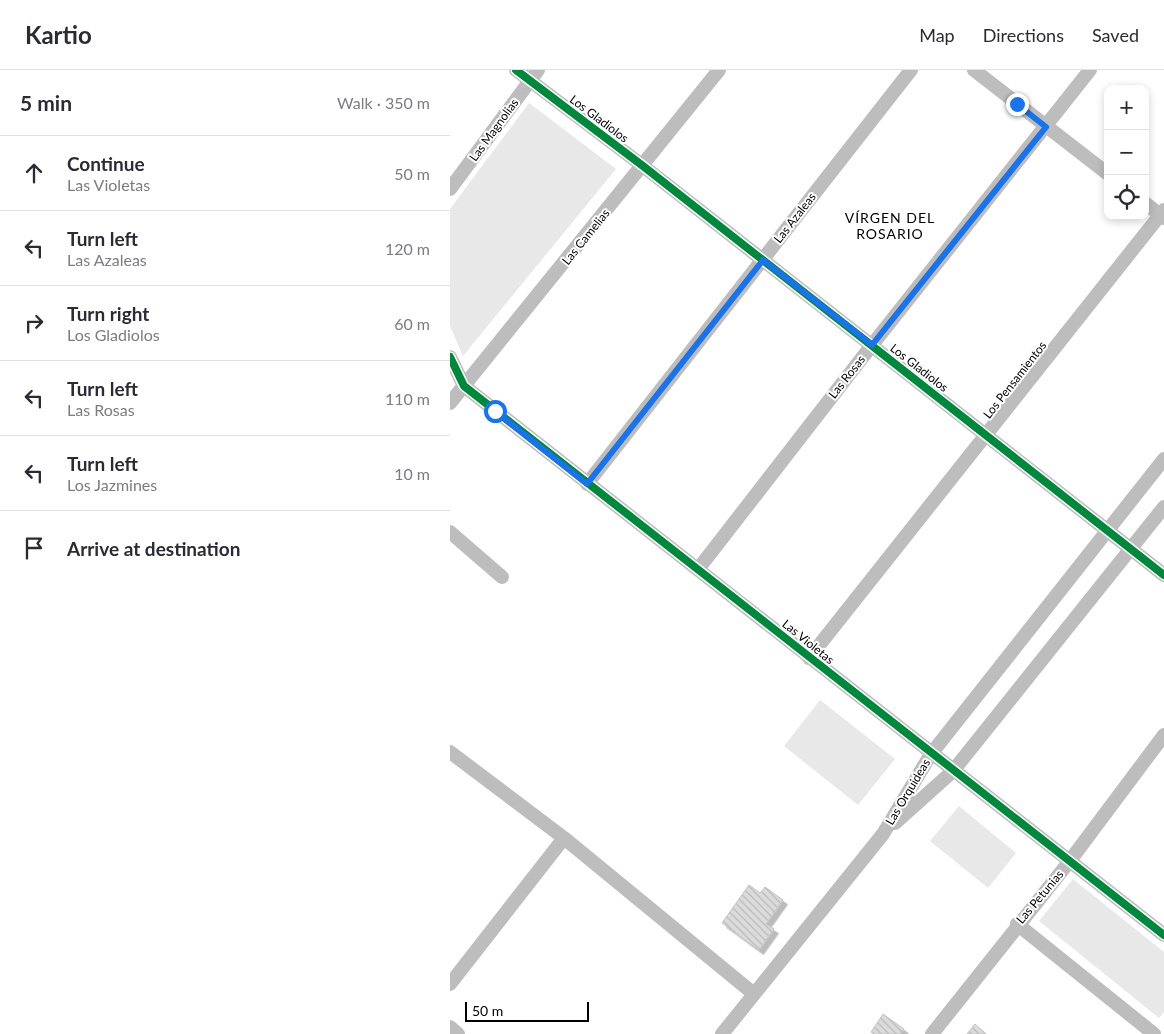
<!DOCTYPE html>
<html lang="en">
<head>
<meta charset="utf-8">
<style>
  body { margin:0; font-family:Lato,sans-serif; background:#f7f7f7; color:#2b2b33 }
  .controls { position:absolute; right:15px; top:15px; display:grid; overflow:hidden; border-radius:10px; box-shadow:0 2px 8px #0003 }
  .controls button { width:45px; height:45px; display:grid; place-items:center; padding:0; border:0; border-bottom:1px solid #e1e1e2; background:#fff; color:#2b2b33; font:25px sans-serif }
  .scale { position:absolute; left:15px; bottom:12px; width:124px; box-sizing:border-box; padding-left:5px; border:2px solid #000; border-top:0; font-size:14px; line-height:18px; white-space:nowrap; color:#000; -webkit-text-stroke:4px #fff; paint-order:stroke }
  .stop { position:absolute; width:15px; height:15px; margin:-11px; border:4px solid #1a73e8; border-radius:50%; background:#fff }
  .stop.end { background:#1a73e8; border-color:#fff; box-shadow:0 1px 5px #0008 }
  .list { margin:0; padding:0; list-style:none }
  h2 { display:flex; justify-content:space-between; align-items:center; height:65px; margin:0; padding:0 20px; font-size:21px }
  h2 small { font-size:16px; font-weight:400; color:#7c7c81 }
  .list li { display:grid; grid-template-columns:32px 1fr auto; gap:15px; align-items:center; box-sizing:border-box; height:75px; padding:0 20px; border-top:1px solid #e1e1e2 }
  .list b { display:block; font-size:19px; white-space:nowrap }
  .list p { margin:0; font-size:16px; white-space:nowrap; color:#7c7c81 }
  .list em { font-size:16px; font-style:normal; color:#7c7c81 }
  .icon { flex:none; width:28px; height:28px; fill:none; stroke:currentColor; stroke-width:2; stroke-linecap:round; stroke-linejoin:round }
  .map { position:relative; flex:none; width:714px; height:964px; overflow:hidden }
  header { display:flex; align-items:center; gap:30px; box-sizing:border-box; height:70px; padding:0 25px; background:#fff; border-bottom:1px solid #e1e1e2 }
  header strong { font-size:24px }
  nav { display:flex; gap:28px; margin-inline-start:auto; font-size:18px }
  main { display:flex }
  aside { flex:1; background:#fff }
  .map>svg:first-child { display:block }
</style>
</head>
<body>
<header>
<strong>Kartio</strong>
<nav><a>Map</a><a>Directions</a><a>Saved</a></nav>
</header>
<main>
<aside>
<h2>5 min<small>Walk · 350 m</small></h2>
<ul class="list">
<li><svg class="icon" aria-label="ahead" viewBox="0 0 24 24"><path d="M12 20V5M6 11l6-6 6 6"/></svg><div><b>Continue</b><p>Las Violetas</p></div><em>50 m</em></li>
<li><svg class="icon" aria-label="left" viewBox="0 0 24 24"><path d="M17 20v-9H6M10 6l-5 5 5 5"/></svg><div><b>Turn left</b><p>Las Azaleas</p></div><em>120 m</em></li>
<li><svg class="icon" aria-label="right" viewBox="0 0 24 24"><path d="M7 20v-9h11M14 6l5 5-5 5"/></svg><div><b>Turn right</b><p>Los Gladiolos</p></div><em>60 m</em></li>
<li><svg class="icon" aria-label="left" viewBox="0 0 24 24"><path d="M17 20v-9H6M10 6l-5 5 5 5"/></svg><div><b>Turn left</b><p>Las Rosas</p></div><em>110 m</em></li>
<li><svg class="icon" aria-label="left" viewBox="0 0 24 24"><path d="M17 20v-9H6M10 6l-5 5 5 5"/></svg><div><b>Turn left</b><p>Los Jazmines</p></div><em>10 m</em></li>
<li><svg class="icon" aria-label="arrive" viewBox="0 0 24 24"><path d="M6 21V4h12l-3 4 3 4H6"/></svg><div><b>Arrive at destination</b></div></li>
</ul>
</aside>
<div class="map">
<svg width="714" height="964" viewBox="0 0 714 964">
  <defs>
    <pattern id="building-back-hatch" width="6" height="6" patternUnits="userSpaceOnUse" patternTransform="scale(1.25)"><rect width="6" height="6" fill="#dbdbdb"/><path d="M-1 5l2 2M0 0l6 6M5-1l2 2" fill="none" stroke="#bababa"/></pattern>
    <filter id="shadow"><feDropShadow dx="4.5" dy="4.5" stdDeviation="0" flood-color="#0004"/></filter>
  </defs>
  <rect width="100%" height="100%" fill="#fff"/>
  <!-- park -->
  <path fill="#e8e8e8" d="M79 33 166 99 13 286 0 256V139Z
    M370 630 445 689 408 735 334 676Z
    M509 736 566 783 538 818 480 771Z
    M623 809 714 882V942L709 948 589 851Z"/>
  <!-- building -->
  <path fill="url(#building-back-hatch)" stroke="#c3c3c3" filter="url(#shadow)" d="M299 815 310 823 315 817 333 830 316 854 324 859 309 880 272 853Z
    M433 944 454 959 450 964H424L421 962Z
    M525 954 536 964H517Z"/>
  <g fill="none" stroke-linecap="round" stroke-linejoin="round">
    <!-- street -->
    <path stroke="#bdbdbd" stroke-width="14" d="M66 0 193 96 714 505
      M524 0 658 104
      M0 119 88 0
      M695 133 714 148
      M0 287 14 316 714 865
      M0 333 269 0
      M137 414 461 0
      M0 462 52 507
      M249 498 422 275 640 0
      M359 588 714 140
      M0 682 114 768 304 924
      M445 753 503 701 714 437
      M567 854 704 964
      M0 914 114 768
      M0 957 8 964
      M272 964 433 764 481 684 714 389
      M482 964 619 792 714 665"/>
    <defs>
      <path id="cycleway" d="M66 0 193 96 714 505
        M0 287 14 316 714 865"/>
    </defs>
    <!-- cycleway casing -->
    <use href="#cycleway" stroke="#fff" stroke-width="11"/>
    <!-- cycleway -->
    <use href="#cycleway" stroke="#00873e" stroke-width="8"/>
  </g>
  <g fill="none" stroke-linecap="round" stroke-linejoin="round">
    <!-- route -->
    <path stroke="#1a73e8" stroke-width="6" d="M45 341 137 414 313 190 422 275 596 57 567 34"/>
  </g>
  <g text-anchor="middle" stroke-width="4" stroke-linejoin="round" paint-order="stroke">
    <!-- street labels -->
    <g font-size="12" fill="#000" stroke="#fff">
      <text transform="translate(149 49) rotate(37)" y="4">Los Gladiolos</text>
      <text transform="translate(44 60) rotate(-54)" y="4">Las Magnolias</text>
      <text transform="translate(345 148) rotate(-52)" y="4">Las Azaleas</text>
      <text transform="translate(136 167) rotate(-51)" y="4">Las Camelias</text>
      <text transform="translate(469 298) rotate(38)" y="4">Los Gladiolos</text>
      <text transform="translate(397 307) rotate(-52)" y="4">Las Rosas</text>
      <text transform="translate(565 310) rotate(-52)" y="4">Los Pensamientos</text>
      <text transform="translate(358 572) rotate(39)" y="4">Las Violetas</text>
      <text transform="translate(458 722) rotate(-59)" y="4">Las Orquideas</text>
      <text transform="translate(590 827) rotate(-50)" y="4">Las Petunias</text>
    </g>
    <!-- neighbourhood labels -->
    <g font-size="14" letter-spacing="1" fill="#000" stroke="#fff">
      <text x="440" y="153">VÍRGEN DEL<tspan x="440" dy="16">ROSARIO</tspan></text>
    </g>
  </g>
</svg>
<div class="controls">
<button>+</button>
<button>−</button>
<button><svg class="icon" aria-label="locate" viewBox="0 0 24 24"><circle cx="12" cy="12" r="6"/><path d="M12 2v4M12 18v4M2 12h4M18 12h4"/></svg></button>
</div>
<div class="scale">50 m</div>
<div class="stop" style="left:45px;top:341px"></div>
<div class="stop end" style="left:567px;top:34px"></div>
</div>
</main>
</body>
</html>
